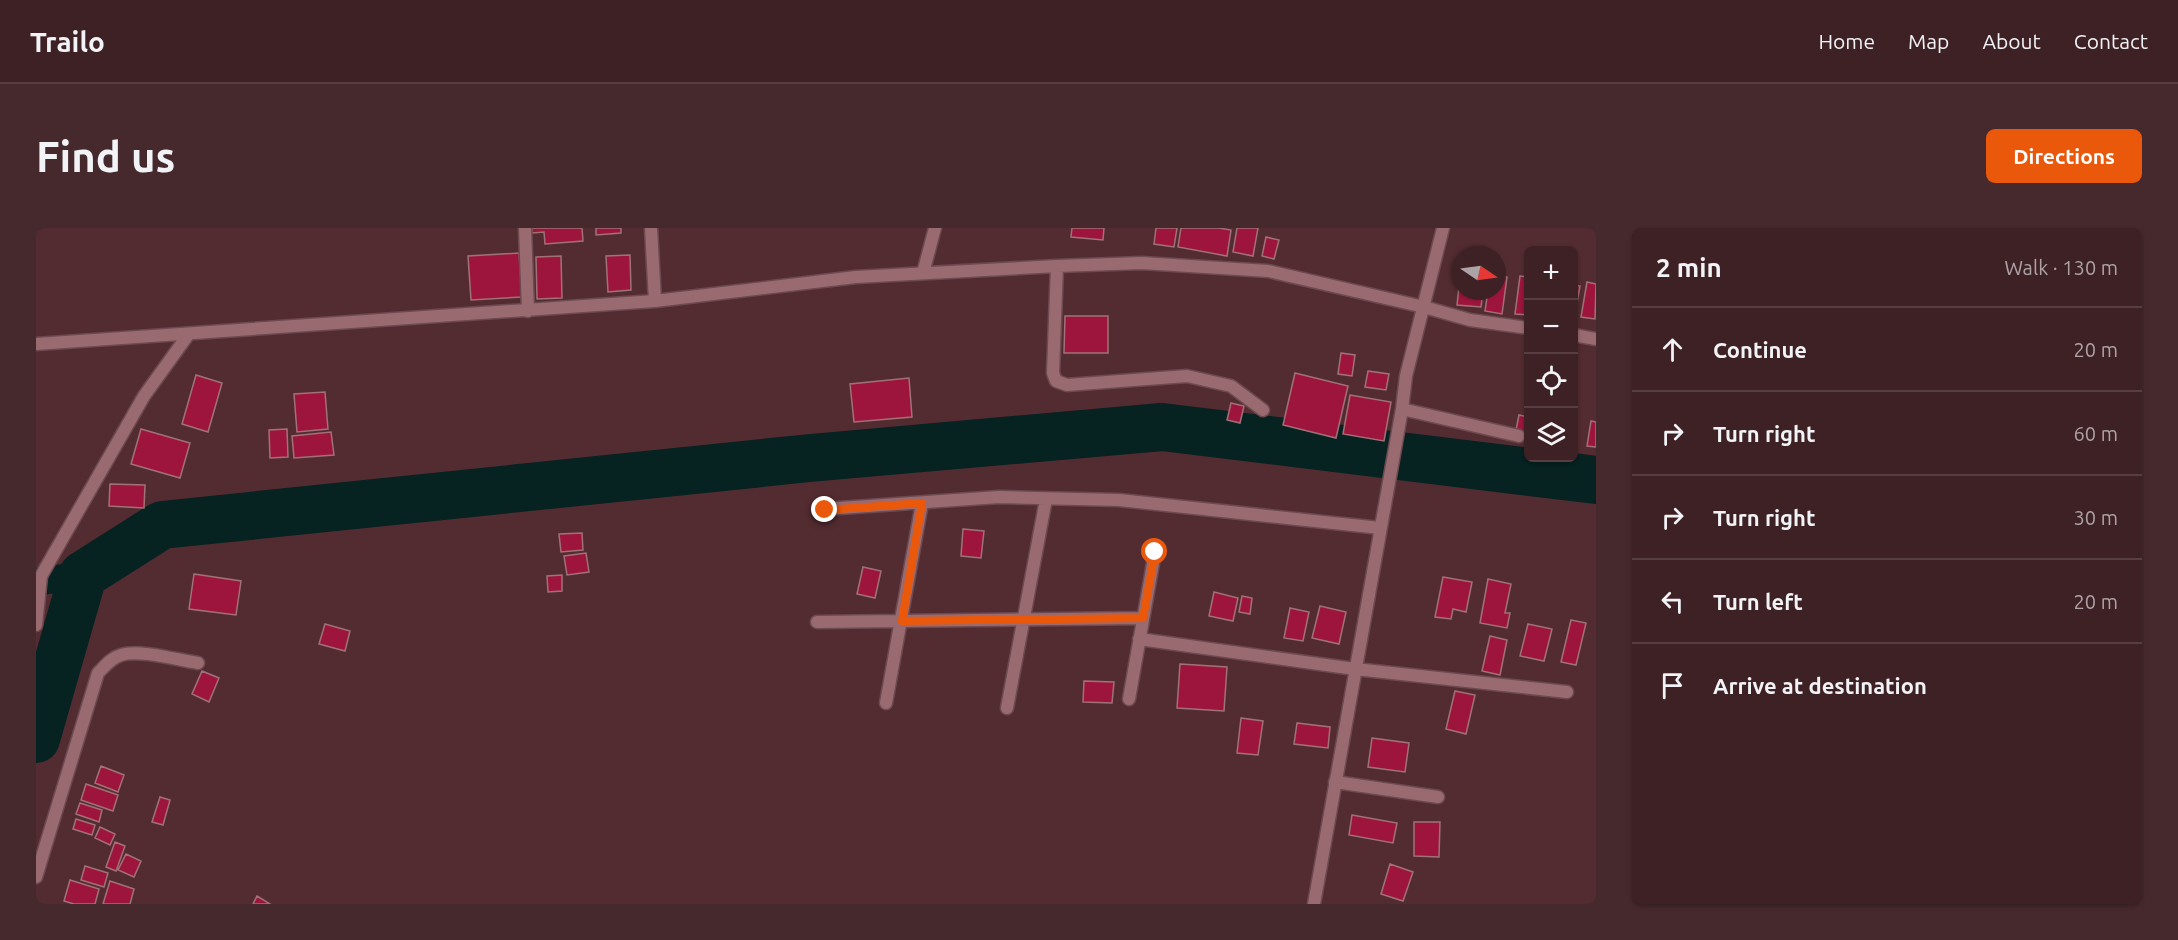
<!DOCTYPE html>
<html lang="en">
<head>
<meta charset="utf-8">
<style>
  body { margin:0; font-family:Ubuntu,sans-serif; background:#45292d; color:#f1f3f6 }
  .controls { position:absolute; right:18px; top:18px; display:grid; overflow:hidden; border-radius:9px; box-shadow:0 2px 4px #0004 }
  .controls button { width:54px; height:54px; display:grid; place-items:center; padding:0; border:0; border-bottom:2px solid #573e42; background:#3e2125; color:#f1f3f6; font:30px sans-serif }
  .compass { position:absolute; left:1416px; top:18px; width:54px; height:54px; border-radius:50%; background:#3e2125; box-shadow:0 2px 4px #0004; rotate:103deg }
  .stop { position:absolute; width:18px; height:18px; margin:-14px; border:4px solid #ea580c; border-radius:50%; background:#fff }
  .stop.end { background:#ea580c; border-color:#fff; box-shadow:0 2px 6px #0008 }
  .list { margin:0; padding:0; list-style:none }
  h2 { display:flex; justify-content:space-between; align-items:center; height:78px; margin:0; padding:0 24px; font-size:26px }
  h2 small { font-size:20px; font-weight:400; color:#ada3a7 }
  .list li { display:grid; grid-template-columns:39px 1fr auto; gap:18px; align-items:center; box-sizing:border-box; height:84px; padding:0 24px; border-top:2px solid #573e42 }
  .list b { display:block; font-size:22px; white-space:nowrap }
  .list em { font-size:20px; font-style:normal; color:#ada3a7 }
  .icon { flex:none; width:33px; height:33px; fill:none; stroke:currentColor; stroke-width:2; stroke-linecap:round; stroke-linejoin:round }
  .map { position:relative; flex:none; width:1560px; height:676px; overflow:hidden; border-radius:9px }
  header { display:flex; align-items:center; gap:36px; box-sizing:border-box; height:84px; padding:0 30px; background:#3e2125; border-bottom:2px solid #573e42 }
  header strong { font-size:28px }
  nav { display:flex; gap:33px; margin-inline-start:auto; font-size:21px }
  .intro { display:flex; align-items:center; justify-content:space-between; box-sizing:border-box; height:144px; padding:0 36px }
  h1 { margin:0; font-size:42px }
  .button { padding:15px 27px; border-radius:9px; background:#ea580c; color:#fff; font-size:21px; font-weight:700 }
  main { display:flex; gap:36px; padding:0 36px }
  aside { flex:1; background:#3e2125; border-radius:9px; box-shadow:0 2px 4px #0004 }
  .map>svg:first-child { display:block }
</style>
</head>
<body>
<header>
<strong>Trailo</strong>
<nav><a>Home</a><a>Map</a><a>About</a><a>Contact</a></nav>
</header>
<div class="intro"><h1>Find us</h1><a class="button">Directions</a></div>
<main>
<div class="map">
<svg width="1560" height="676" viewBox="0 0 1560 676">
  <rect width="100%" height="100%" fill="#532c31"/>
  <g fill="none" stroke-linecap="round" stroke-linejoin="round">
    <!-- canal -->
    <path stroke="#062221" stroke-width="28" d="M0 354 47 347"/>
    <!-- river -->
    <path stroke="#062221" stroke-width="48" d="M0 511 47 347 126 297 774 230 1126 199 1560 252"/>
  </g>
  <!-- building -->
  <path fill="#9d153c" stroke="#a07277" stroke-width="1.5" d="M496 0H546L547 13 509 16 508 4 496 5Z
    M560 0H585V5L560 7Z
    M1036 0H1068L1067 12 1035 9Z
    M1120 0H1141L1138 19 1118 16Z
    M1145 0H1183L1195 2 1191 28 1142 19Z
    M1201 0H1222L1217 28 1197 24Z
    M1230 9 1243 12 1238 31 1226 28Z
    M483 25 486 69 435 72 432 28Z
    M594 27 595 62 572 64 570 28Z
    M525 28 526 70 501 71 500 29Z
    M1461 47 1471 49 1466 86 1449 83 1452 63H1461Z
    M1484 48 1492 49V87L1479 86Z
    M1424 49 1425 63H1447L1445 79 1421 77Z
    M1551 54 1560 56 1559 91 1545 89Z
    M1538 57 1544 58 1538 92Z
    M1029 88H1072V125H1028Z
    M1305 125 1319 127 1316 148 1302 146Z
    M1332 143 1353 146 1350 162 1329 159Z
    M1259 145 1312 158 1300 210 1247 197Z
    M160 147 186 155 172 204 146 196Z
    M873 150 876 189 818 194 814 156Z
    M289 164 292 201 261 204 258 166Z
    M1314 167 1355 174 1348 213 1307 206Z
    M1195 175 1208 178 1204 195 1191 192Z
    M1483 187 1492 189V205L1480 202Z
    M1555 193 1560 194V219L1551 218Z
    M105 201 154 215 144 250 95 236Z
    M251 201 252 229 234 230 233 202Z
    M295 204 298 227 258 230 256 208Z
    M74 256 109 257 108 280 73 278Z
    M927 301 948 303 945 330 925 328Z
    M546 305 547 322 525 324 523 306Z
    M550 325 553 344 531 347 528 328Z
    M827 339 845 343 839 370 821 366Z
    M158 346 205 353 200 387 153 381Z
    M526 347V363L512 364 511 348Z
    M1407 349 1436 354 1430 384 1417 381 1415 391 1399 389Z
    M1452 351 1475 356 1469 385H1474L1471 400 1444 395Z
    M1178 364 1202 370 1197 393 1173 388Z
    M1206 368 1216 370 1214 386 1203 384Z
    M1284 378 1310 384 1303 416 1276 410Z
    M1254 380 1273 384 1267 413 1248 410Z
    M1535 392 1550 395 1540 437 1525 434Z
    M289 396 314 403 309 423 283 416Z
    M1492 396 1516 401 1508 433 1484 428Z
    M1454 408 1471 412 1464 447 1446 443Z
    M1144 436 1191 439 1188 483 1141 480Z
    M166 443 183 450 173 474 156 466Z
    M1048 453 1078 454 1076 475 1047 474Z
    M1419 463 1439 467 1430 506 1410 501Z
    M1205 490 1227 493 1222 527 1201 525Z
    M1261 495 1294 499 1292 520 1258 516Z
    M1336 510 1373 515 1369 544 1332 539Z
    M65 538 88 547 82 564 59 555Z
    M50 556 82 567 77 583 45 572Z
    M124 569 134 572 127 597 116 594Z
    M44 575 66 582 63 594 40 586Z
    M1316 587 1361 595 1357 615 1313 607Z
    M40 591 59 597 56 607 37 601Z
    M1378 594H1404L1403 629 1378 628Z
    M64 599 79 606 74 617 59 610Z
    M79 614 89 618 80 643 70 639Z
    M90 626 105 633 98 649 82 642Z
    M1354 636 1377 644 1367 673 1345 666Z
    M49 638 72 645 68 659 45 652Z
    M34 652 63 661 59 676H38L28 673Z
    M74 653 98 661 94 676H67Z
    M221 668 234 676H217Z"/>
  <g fill="none" stroke-linecap="round" stroke-linejoin="round">
    <defs>
      <path id="service" d="M1299 554 1402 569"/>
      <path id="minor" d="M489 0 492 83
        M615 0 619 73
        M1407 0 1370 148 1366 181 1483 208
        M1021 38 1017 145 1020 153 1031 157 1151 148 1195 158 1227 182
        M887 45 899 0
        M1538 107 1560 111
        M0 116 619 73 820 49 1021 38 1106 35 1232 43 1388 79 1434 92 1492 100
        M789 281 963 269 1083 272 1344 300
        M781 394 1107 390
        M0 397 5 348 108 168 152 107
        M1103 411 1319 441 1531 464
        M1093 471 1119 324
        M850 475 886 275
        M971 480 1010 271
        M0 649 62 445C69 438 75 430 85 427 103 421 142 432 162 435
        M1278 676 1366 181"/>
    </defs>
    <!-- service casing -->
    <use href="#service" stroke="#6c4a50" stroke-width="15"/>
    <!-- minor casing -->
    <use href="#minor" stroke="#6c4a50" stroke-width="15"/>
    <!-- service -->
    <use href="#service" stroke="#996b70" stroke-width="12"/>
    <!-- minor -->
    <use href="#minor" stroke="#996b70" stroke-width="12"/>
  </g>
  <g fill="none" stroke-linecap="round" stroke-linejoin="round">
    <!-- route -->
    <path stroke="#ea580c" stroke-width="8" d="M789 282 886 275 866 393 1107 390 1119 324"/>
  </g>
</svg>
<div class="controls">
<button>+</button>
<button>−</button>
<button><svg class="icon" aria-label="locate" viewBox="0 0 24 24"><circle cx="12" cy="12" r="6"/><path d="M12 2v4M12 18v4M2 12h4M18 12h4"/></svg></button>
<button><svg class="icon" aria-label="layers" viewBox="0 0 24 24"><path d="M12 4l9 5-9 5-9-5zM3 14l9 5 9-5"/></svg></button>
</div>
<svg class="compass" viewBox="-18 -18 36 36"><path d="M0-13l5 13h-10z" fill="#e53935"/><path d="M0 13l5-13h-10z" fill="#ada3a7"/></svg>
<div class="stop" style="left:1119px;top:324px"></div>
<div class="stop end" style="left:789px;top:282px"></div>
</div>
<aside>
<h2>2 min<small>Walk · 130 m</small></h2>
<ul class="list">
<li><svg class="icon" aria-label="ahead" viewBox="0 0 24 24"><path d="M12 20V5M6 11l6-6 6 6"/></svg><div><b>Continue</b></div><em>20 m</em></li>
<li><svg class="icon" aria-label="right" viewBox="0 0 24 24"><path d="M7 20v-9h11M14 6l5 5-5 5"/></svg><div><b>Turn right</b></div><em>60 m</em></li>
<li><svg class="icon" aria-label="right" viewBox="0 0 24 24"><path d="M7 20v-9h11M14 6l5 5-5 5"/></svg><div><b>Turn right</b></div><em>30 m</em></li>
<li><svg class="icon" aria-label="left" viewBox="0 0 24 24"><path d="M17 20v-9H6M10 6l-5 5 5 5"/></svg><div><b>Turn left</b></div><em>20 m</em></li>
<li><svg class="icon" aria-label="arrive" viewBox="0 0 24 24"><path d="M6 21V4h12l-3 4 3 4H6"/></svg><div><b>Arrive at destination</b></div></li>
</ul>
</aside>
</main>
</body>
</html>
